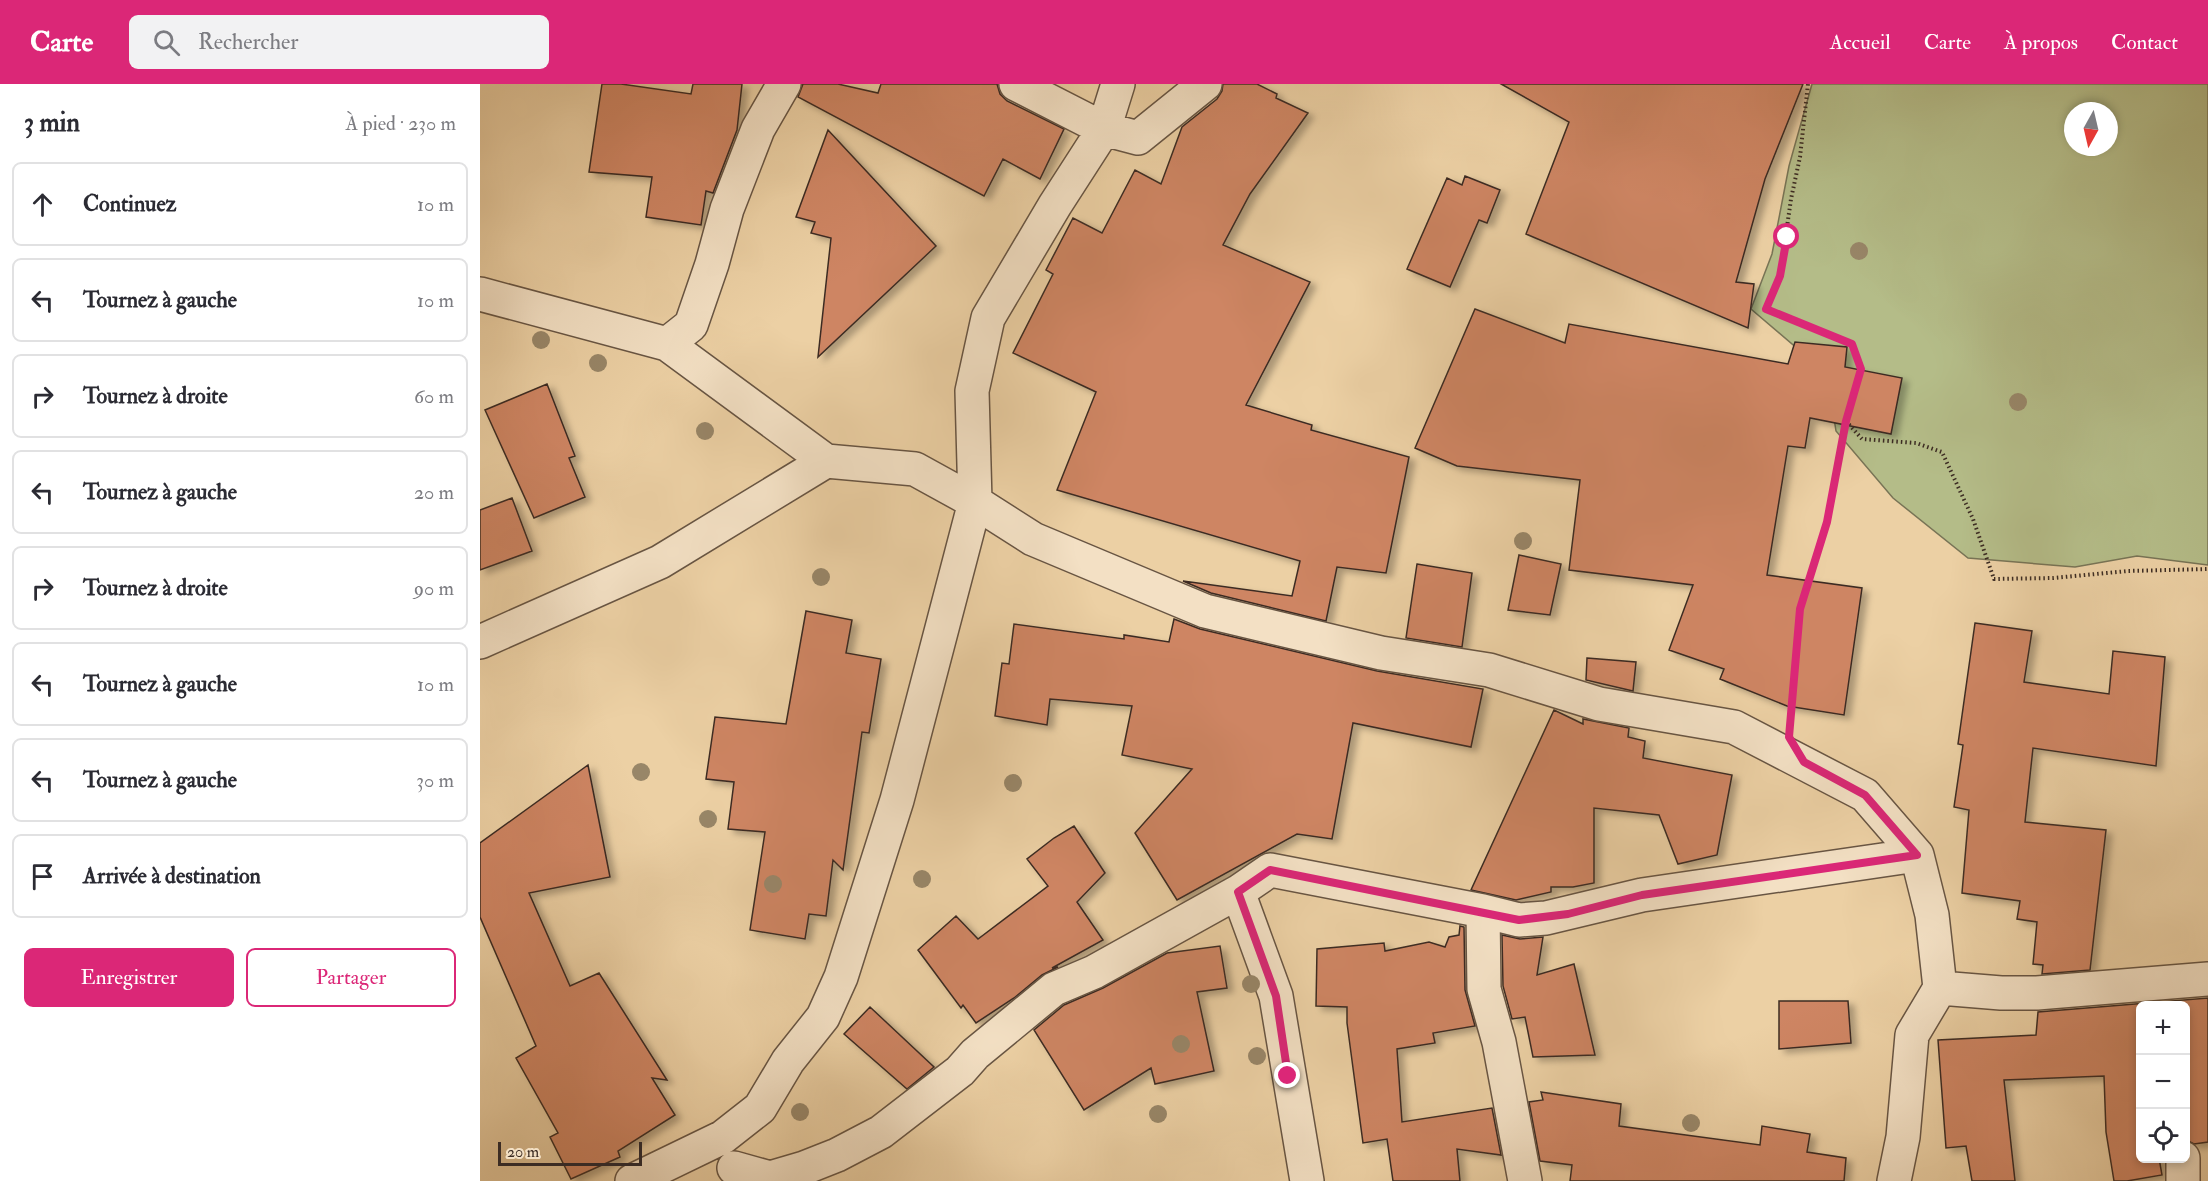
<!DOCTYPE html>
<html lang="fr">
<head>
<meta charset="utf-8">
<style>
  body { margin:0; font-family:"IM FELL Double Pica",serif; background:#f2f2f3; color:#2b2b33 }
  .controls { position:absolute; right:18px; bottom:18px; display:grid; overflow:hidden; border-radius:9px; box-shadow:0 3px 9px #0003 }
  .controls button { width:54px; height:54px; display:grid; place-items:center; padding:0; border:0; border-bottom:2px solid #e1e1e2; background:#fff; color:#2b2b33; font:30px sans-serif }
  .compass { position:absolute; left:1584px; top:18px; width:54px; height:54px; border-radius:50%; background:#fff; box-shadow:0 3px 9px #0003; rotate:188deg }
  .scale { position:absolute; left:18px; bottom:15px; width:144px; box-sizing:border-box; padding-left:6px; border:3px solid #3c2c23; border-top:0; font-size:16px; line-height:21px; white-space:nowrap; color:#3c2c23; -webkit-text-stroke:4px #f3e0c4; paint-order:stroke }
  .stop { position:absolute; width:18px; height:18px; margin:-14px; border:4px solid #db2777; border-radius:50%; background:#fff }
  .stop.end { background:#db2777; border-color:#fff; box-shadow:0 2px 6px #0008 }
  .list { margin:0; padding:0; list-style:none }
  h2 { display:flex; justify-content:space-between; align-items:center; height:78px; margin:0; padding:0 24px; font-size:26px }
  h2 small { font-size:20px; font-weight:400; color:#7c7c81 }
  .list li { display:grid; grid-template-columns:39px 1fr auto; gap:18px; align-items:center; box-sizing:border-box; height:84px; margin:0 12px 12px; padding:0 12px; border:2px solid #e1e1e2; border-radius:9px }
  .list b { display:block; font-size:22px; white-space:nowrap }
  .list em { font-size:20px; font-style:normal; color:#7c7c81 }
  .actions { display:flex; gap:12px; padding:18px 24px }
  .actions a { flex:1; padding:14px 0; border:2px solid #db2777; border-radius:9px; text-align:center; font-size:21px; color:#db2777 }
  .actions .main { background:#db2777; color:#fff }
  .icon { flex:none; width:33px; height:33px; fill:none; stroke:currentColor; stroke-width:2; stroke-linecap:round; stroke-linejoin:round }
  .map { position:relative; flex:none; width:1728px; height:1097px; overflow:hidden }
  header { display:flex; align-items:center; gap:36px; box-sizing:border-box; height:84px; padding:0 30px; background:#db2777; color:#fff }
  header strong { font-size:28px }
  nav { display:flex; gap:33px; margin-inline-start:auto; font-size:21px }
  .search { width:420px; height:54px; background:#f2f2f3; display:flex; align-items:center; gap:15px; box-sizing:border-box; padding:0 21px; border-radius:9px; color:#7c7c81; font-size:22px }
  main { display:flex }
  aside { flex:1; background:#fff }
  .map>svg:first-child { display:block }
</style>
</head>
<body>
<header>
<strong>Carte</strong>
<div class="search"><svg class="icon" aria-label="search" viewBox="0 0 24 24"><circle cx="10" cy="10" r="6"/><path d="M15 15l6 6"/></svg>Rechercher</div>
<nav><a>Accueil</a><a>Carte</a><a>À propos</a><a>Contact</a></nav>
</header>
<main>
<aside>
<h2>3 min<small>À pied · 230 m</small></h2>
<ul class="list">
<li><svg class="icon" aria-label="ahead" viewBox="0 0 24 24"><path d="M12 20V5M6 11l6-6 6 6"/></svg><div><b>Continuez</b></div><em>10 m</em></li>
<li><svg class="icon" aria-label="left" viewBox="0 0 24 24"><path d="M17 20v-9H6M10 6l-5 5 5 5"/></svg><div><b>Tournez à gauche</b></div><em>10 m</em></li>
<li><svg class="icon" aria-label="right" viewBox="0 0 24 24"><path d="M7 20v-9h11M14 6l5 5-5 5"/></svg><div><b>Tournez à droite</b></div><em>60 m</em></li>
<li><svg class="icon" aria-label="left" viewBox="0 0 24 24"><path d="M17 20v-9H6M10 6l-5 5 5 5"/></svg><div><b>Tournez à gauche</b></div><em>20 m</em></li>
<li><svg class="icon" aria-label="right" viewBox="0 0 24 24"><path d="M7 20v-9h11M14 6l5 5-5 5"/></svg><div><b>Tournez à droite</b></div><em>90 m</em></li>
<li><svg class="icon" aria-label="left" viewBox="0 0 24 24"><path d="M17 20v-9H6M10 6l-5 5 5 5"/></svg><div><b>Tournez à gauche</b></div><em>10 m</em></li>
<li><svg class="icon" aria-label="left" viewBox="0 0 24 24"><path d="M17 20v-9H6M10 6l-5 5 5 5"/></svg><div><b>Tournez à gauche</b></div><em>30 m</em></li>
<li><svg class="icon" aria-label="arrive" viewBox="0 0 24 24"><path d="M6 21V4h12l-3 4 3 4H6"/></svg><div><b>Arrivée à destination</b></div></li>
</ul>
<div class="actions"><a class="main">Enregistrer</a><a>Partager</a></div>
</aside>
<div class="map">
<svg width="1728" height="1097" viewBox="0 0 1728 1097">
  <defs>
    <filter id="shadow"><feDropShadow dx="6" dy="4" stdDeviation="3" flood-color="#0004"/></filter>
  </defs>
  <rect width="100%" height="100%" fill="#ecd0a4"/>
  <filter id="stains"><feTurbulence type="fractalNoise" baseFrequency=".00333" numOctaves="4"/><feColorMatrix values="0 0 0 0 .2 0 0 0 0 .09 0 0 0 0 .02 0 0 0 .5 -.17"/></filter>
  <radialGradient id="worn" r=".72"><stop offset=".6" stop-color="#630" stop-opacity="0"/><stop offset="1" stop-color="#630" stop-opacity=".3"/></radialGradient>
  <!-- green -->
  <path fill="#b4bc88" stroke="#787456" stroke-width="1.5" fill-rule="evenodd" d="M1332 0H1728V481L1657 472 1595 483 1488 474 1413 414 1356 347 1347 290 1271 225 1292 170 1309 82ZM1593 27H1629V63H1593Z"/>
  <!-- building -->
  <path fill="#ce8564" stroke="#3c2c23" stroke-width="1.5" filter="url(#shadow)" d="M122 0H141L211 10 213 0H262L257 46 233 109 226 107 221 141 166 133 172 93 109 88Z
    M323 0H358L398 9 401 0H517L520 10 527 17 584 45 560 95 523 75 504 112 318 13Z
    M743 0H777L797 10 796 14 828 29 770 110 743 161 830 198 766 321 832 341 831 346 929 373 906 489 857 483 846 537 731 509 703 497 812 512 820 477 577 406 616 308 533 269 573 190 566 186 593 134 622 149 655 86 681 100 702 43 737 15 742 7Z
    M1021 0H1323L1285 95 1256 198 1274 200 1268 244 1046 150 1089 38Z
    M348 46 456 162 338 273 351 154 331 149 335 138 316 133Z
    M985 92 1020 106 1007 139 999 136 970 203 927 185 967 94 982 101Z
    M995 225 1085 259 1089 240 1308 280 1315 258 1367 263 1365 283 1422 294 1411 350 1330 334 1325 364 1308 362 1287 491 1382 504 1364 631 1307 622 1240 595 1244 585 1189 566 1213 501 1089 486 1100 396 977 382 935 364Z
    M67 300 95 372 89 374 105 413 54 434 5 326Z
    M32 414 52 467 0 486V426Z
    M1039 471 1081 480 1070 531 1028 526Z
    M937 480 992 489 982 563 926 554Z
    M326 527 372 536 366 569 401 575 389 649 382 648 363 786 353 776 346 832 329 830 325 855 270 846 285 748 248 745 254 698 226 695 235 633 306 640Z
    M694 535 720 545 897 587 1003 605 991 663 873 639 852 755 817 750 697 816 655 749 712 685 642 671 652 622 570 615 567 641 515 632 522 579 529 580 534 540 644 555V551L689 558Z
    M1495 539 1552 547 1544 598 1629 610 1633 567 1685 573 1676 682 1553 664 1545 738 1626 746 1610 886 1562 890 1563 881 1553 880 1557 838 1537 835 1540 817 1482 809 1489 726 1474 723 1483 661 1478 660Z
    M1107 574 1156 578 1153 607 1106 596Z
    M1074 626 1103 640V635L1149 644 1148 653 1165 657 1163 674 1252 691 1237 771 1198 780 1179 731 1114 724V799L1093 803H1071V808L1036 816 991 806Z
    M108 681 130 793 49 809 90 902 119 889 187 996 172 994 195 1031 138 1067 140 1073 91 1095 70 1053 78 1049 36 974 56 962 0 833V759Z
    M594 742 625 789 597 818 623 856 572 884 578 883 562 891 534 914 496 939 483 921 481 924 438 866 476 832 498 855 568 802 547 775 574 754Z
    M980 842 984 843 985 906 995 942 953 949 955 959 917 965 922 1038 1012 1024 1021 1071 977 1065 980 1097H913L907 1055 883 1059 867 939V923L836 922 837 865 904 859 905 867 949 858 965 863 969 853 979 851Z
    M1022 851 1040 855 1063 853 1057 891 1094 880 1115 971 1053 973 1045 933 1032 935 1023 902Z
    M740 862 747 904 717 908 734 987 675 1000 671 984 604 1026 554 946 584 921 623 904 687 869Z
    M1728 914V1058L1714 1060 1706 1056V921H1660V1074H1679L1682 1091 1647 1097H1634L1626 1048 1624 992 1524 996 1535 1097H1492L1486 1062 1466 1064 1458 956 1556 951 1558 928Z
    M1299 917H1368L1371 959 1299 965Z
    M390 923 454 983 427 1005 364 950Z
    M1061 1008 1141 1020 1139 1042 1280 1061 1282 1042 1330 1050 1327 1068 1366 1074 1364 1097H1090L1092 1081 1060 1077 1049 1018 1063 1016Z"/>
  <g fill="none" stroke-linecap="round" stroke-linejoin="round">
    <defs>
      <path id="minor" d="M536 0 624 45 658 54 725 0
        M0 210 187 260 346 377 435 385 495 418 553 455 725 527 901 569 1009 586 1119 620 1254 643 1385 711 1437 771 1452 831 1460 904 1432 951 1423 1053 1414 1097
        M187 260 211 241 232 180 247 125 278 45 304 0
        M0 558 180 478 346 377
        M758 808 796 912 827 1097
        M1460 904 1521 909H1557L1728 895
        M254 1084 290 1094 324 1084 357 1071 401 1048 480 987 495 970 574 905 614 888 758 808 790 786 1003 827
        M152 1097 243 1053 280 1024 308 977 343 933 361 893 417 716 495 418 492 307 508 234 575 121 624 45 638 0
        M1045 1097 1019 958 1004 905 1003 827 1039 836 1066 834 1162 811 1437 771
        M1703 1097V1074"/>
    </defs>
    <!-- minor casing -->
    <use href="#minor" stroke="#685543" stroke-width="36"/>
    <!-- path -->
    <path stroke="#3c2c23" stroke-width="4" stroke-dasharray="1.5 3" stroke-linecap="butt" d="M1366 337 1382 355 1436 359 1462 368 1493 435 1514 495 1573 494 1648 487 1728 485
      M1311 625 1320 525 1347 438 1366 337 1381 285 1372 260 1285 225 1300 192 1311 115 1320 73 1328 0"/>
    <!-- minor -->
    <use href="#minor" stroke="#f3e0c4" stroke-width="33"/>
  </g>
  <!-- trees -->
  <g fill="#988668">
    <circle cx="1379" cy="167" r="9"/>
    <circle cx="61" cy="256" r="9"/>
    <circle cx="118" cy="279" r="9"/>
    <circle cx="1538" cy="318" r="9"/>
    <circle cx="225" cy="347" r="9"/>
    <circle cx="1043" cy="457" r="9"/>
    <circle cx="341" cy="493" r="9"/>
    <circle cx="161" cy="688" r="9"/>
    <circle cx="533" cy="699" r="9"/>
    <circle cx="228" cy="735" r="9"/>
    <circle cx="442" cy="795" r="9"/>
    <circle cx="293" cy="800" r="9"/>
    <circle cx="771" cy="900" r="9"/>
    <circle cx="701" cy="960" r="9"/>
    <circle cx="777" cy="972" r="9"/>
    <circle cx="320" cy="1028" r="9"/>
    <circle cx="678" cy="1030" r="9"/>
    <circle cx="1211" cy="1039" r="9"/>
  </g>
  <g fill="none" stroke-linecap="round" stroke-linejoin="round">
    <!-- route -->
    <path stroke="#db2777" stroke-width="8" d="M808 992 796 912 758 808 790 786 1039 836 1088 830 1162 811 1437 771 1385 711 1324 678 1309 653 1320 525 1347 438 1366 337 1381 285 1372 260 1286 225 1300 192 1307 153"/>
  </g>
  <rect width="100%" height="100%" filter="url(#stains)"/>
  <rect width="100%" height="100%" fill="url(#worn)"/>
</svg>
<div class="controls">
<button>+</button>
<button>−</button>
<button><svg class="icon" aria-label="locate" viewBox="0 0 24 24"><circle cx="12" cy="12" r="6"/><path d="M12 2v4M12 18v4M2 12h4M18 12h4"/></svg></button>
</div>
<svg class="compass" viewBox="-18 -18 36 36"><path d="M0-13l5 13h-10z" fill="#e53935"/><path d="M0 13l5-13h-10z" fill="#7c7c81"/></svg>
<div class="scale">20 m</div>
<div class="stop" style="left:1307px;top:153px"></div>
<div class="stop end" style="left:808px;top:992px"></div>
</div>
</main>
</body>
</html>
